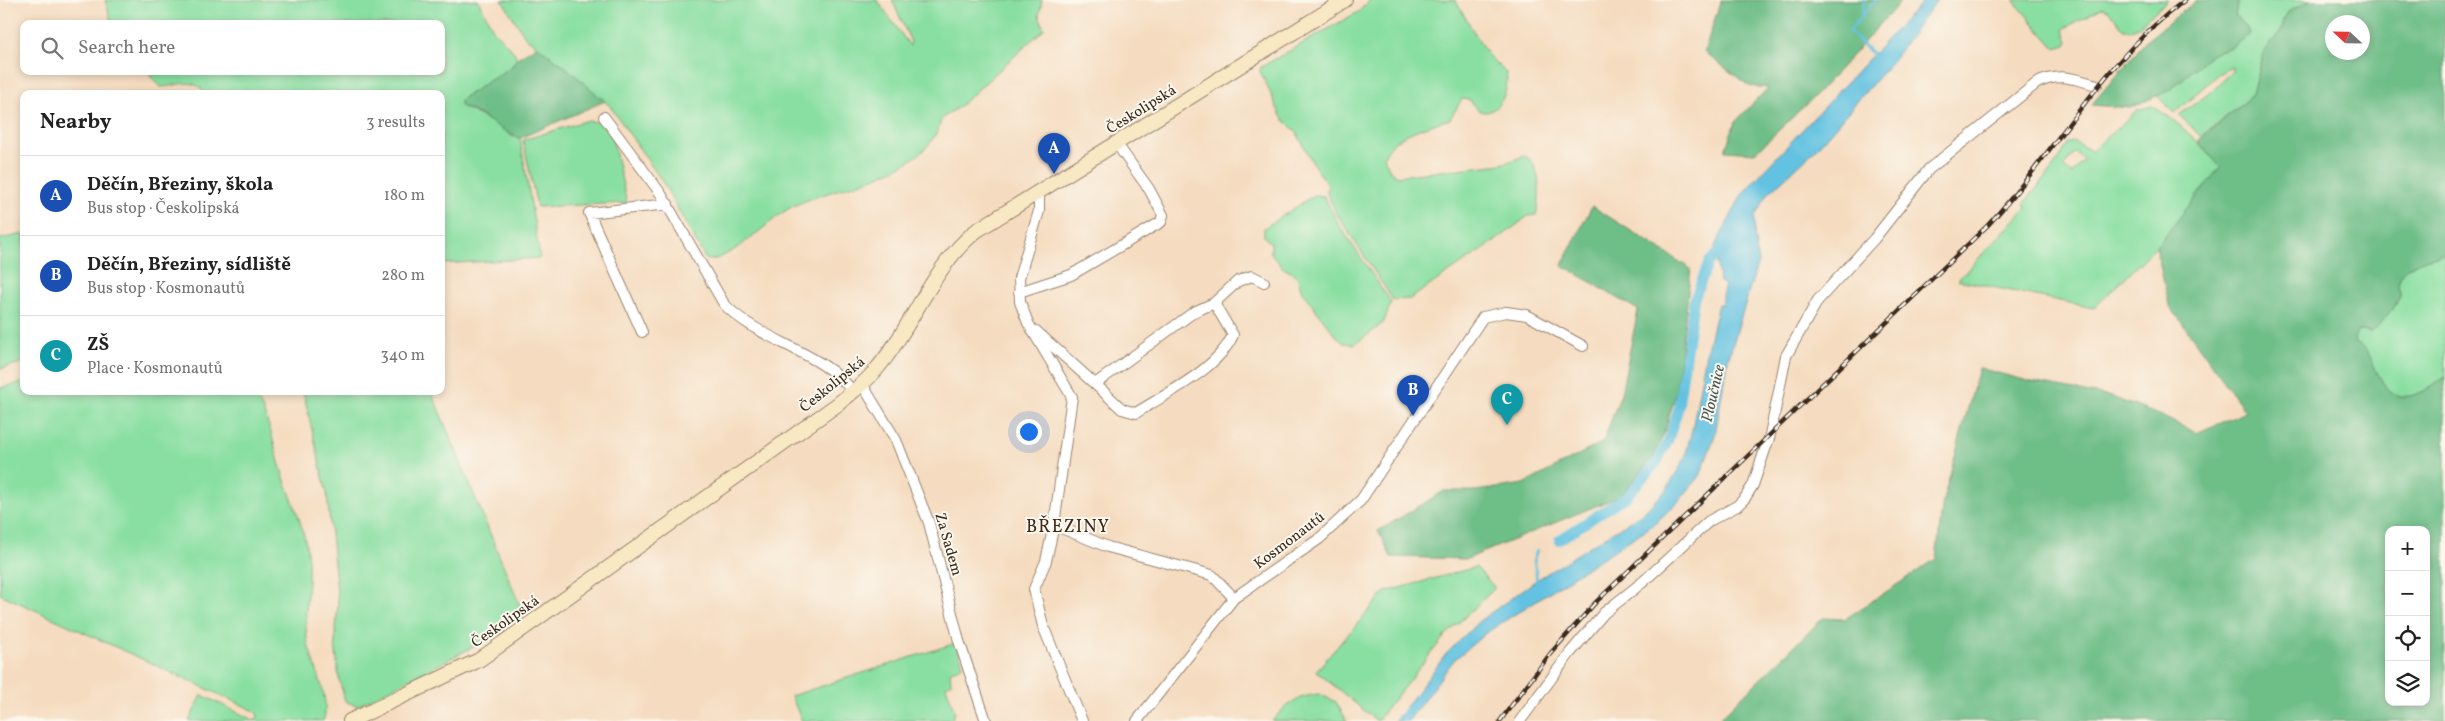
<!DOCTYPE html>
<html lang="en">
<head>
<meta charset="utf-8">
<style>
  body { margin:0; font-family:Vollkorn,serif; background:#f6f6f6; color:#222 }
  .controls { position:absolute; right:15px; bottom:15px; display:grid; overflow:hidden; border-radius:10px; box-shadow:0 2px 8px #0003 }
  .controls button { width:45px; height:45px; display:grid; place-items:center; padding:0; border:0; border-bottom:1px solid #e0e0e0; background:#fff; color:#222; font:25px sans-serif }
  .compass { position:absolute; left:2325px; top:15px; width:45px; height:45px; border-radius:50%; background:#fff; box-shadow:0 2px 8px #0003; rotate:292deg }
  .you { position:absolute; left:1028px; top:431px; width:18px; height:18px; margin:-12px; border:4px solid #fff; border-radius:50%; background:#1a73e8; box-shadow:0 0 0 8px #1a73e833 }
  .badge { display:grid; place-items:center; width:32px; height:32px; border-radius:50%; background:#b45309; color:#fff; font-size:16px; font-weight:700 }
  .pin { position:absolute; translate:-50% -41px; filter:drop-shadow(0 1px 2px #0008) }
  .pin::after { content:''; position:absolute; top:26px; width:18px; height:15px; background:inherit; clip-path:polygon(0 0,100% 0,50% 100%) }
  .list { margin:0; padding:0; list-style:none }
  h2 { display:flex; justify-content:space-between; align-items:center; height:65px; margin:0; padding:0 20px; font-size:21px }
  h2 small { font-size:16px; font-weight:400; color:#767676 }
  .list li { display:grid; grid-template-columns:32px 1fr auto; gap:15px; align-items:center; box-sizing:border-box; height:80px; padding:0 20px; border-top:1px solid #e0e0e0 }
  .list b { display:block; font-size:19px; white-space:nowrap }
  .list p { margin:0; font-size:16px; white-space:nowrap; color:#767676 }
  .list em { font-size:16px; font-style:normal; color:#767676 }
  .icon { flex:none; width:28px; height:28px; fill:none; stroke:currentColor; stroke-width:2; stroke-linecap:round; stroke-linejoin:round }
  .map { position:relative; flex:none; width:2445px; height:721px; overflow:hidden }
  .search { position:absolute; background:#fff; box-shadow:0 2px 8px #0003; left:20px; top:20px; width:425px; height:55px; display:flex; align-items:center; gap:12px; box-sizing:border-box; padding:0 18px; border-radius:10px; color:#767676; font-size:19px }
  .panel { position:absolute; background:#fff; box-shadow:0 2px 8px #0003; left:20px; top:90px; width:425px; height:305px; border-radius:10px }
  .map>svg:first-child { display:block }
</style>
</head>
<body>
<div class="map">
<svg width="2445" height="721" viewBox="0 0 2445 721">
  <rect width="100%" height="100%" fill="#fbf7ec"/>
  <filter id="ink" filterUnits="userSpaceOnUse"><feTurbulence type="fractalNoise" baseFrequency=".02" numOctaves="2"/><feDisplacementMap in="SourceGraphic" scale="10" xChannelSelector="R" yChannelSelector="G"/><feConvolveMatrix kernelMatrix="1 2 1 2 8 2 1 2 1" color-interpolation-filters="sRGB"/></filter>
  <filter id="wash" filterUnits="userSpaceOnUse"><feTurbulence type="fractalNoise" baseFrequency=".0096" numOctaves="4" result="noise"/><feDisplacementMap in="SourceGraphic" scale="20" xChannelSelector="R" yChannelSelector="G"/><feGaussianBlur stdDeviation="1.12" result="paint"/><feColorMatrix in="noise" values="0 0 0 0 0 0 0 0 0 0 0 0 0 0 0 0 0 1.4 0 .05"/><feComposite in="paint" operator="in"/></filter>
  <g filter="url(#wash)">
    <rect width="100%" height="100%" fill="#f5dcc0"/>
    <!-- green -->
    <path fill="#89dfa2" stroke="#628460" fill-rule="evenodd" d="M105 0H478L493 29 514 52 517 58 512 66 463 98 461 106 501 127 511 136 520 138 540 258 441 264V94H206C193 76 179 86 161 87L151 77 149 71H441V24H112Z
      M502 0H877L910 46 911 42 892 0H1042L1039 16 1044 29 960 106 941 119C931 177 830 185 788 209 769 221 729 261 708 260L705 258 662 181 610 106 562 64 526 38Z
      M1370 0H1455L1487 54 1506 73C1512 97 1487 130 1470 100L1462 99 1450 119C1429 126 1392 134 1384 157L1390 171 1398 176 1502 164 1524 156C1542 161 1541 200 1536 215L1528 216 1501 237 1410 299 1393 300 1336 213 1327 193 1328 185 1314 165 1297 133 1282 118 1260 71 1261 67 1358 12Z
      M2013 0H2168L2139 26 2129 31C2115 26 2118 14 2102 8L2098 10 2063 29 2068 41 2066 45 2055 48Z
      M2239 0H2311L2288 12 2283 20V28L2264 51 2253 95 2201 137 2179 115 2207 95 2232 71V67L2218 74 2175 113 2157 96 2170 90 2212 53 2232 47 2249 34C2248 25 2238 22 2235 14Z
      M2152 106C2180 122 2199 143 2221 167L2156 247 2094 308 1958 280 2026 208 2024 204 2059 160 2068 143 2074 142 2092 151 2137 110ZM2075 152 2084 160 2072 174 2063 167Z
      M585 121 601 122 610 128 627 203 537 207 523 140Z
      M1314 195 1324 196 1339 225 1391 302 1384 322 1377 328 1355 344 1343 343 1337 337 1302 292 1297 276 1282 267 1271 253V243L1264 237V228Z
      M24 234V362L0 369V239Z
      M2445 254V377C2418 397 2395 410 2377 372 2370 359 2370 348 2355 342L2354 334 2358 331 2371 332C2380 322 2397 309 2400 296 2401 292 2398 288 2398 284 2401 264 2429 257 2445 254Z
      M24 382V391H252C269 415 273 443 281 469 291 500 306 528 308 560 310 588 302 616 308 644 313 664 332 702 323 721H189L202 695 253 720H256L258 716 255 711 0 594V388Z
      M303 391H431L523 613 477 645 357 706 345 701 339 679 335 643 338 603 327 494Z
      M1476 567 1495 588 1444 637 1377 721 1316 671 1385 592Z
      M956 643 963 665 950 672 951 683 946 686 955 713 951 720 802 721 791 696Z
      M1319 694 1336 702 1347 721H1272C1288 703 1295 697 1319 694Z"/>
    <!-- forest -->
    <path fill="#6ebe88" stroke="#547453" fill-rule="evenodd" d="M1721 0H1902L1819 92 1755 153 1725 151 1735 122 1768 88 1749 86 1704 52Z
      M2197 0H2239L2235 14C2238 22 2248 25 2249 34L2232 47 2212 53 2170 90 2130 108 2091 105 2147 40Z
      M2311 0H2445V254C2429 257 2401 264 2398 284 2398 288 2401 292 2400 296 2397 307 2380 326 2371 332L2358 331 2354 338 2355 342C2370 348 2370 359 2377 372 2395 410 2418 397 2445 377V721H1717L1823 618 1845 619 1936 559 1943 500 1979 368 2032 382 2112 397 2159 415 2196 433 2246 412 2169 305 2156 247 2220 167 2198 141 2253 95 2264 51 2283 28V20L2288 12ZM2332 22H2362V52H2332ZM2389 530H2426V702H2389Z
      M537 46 562 64 605 101 520 138C503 134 481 111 460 106V101L463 98 512 66 517 58Z
      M1592 206 1691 269 1676 392 1665 431 1653 458 1620 496 1467 559 1391 557 1378 531 1444 491H1475L1524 484 1603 442 1621 394 1638 310 1562 265Z"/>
    <!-- water -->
    <path fill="#63c2e1" stroke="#4f7680" d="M1924 0H1937L1894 59 1814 151 1768 194 1755 216 1754 233 1758 262 1727 363 1715 435 1700 476 1679 501 1653 525 1486 633 1454 660 1408 721H1395L1447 653 1478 622 1535 581 1644 512 1667 489 1685 458 1693 425 1705 358 1718 304 1722 305V295L1725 285 1719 281 1715 246 1743 193Z"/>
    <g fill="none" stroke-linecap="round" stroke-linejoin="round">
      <!-- stream -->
      <path stroke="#63c2e1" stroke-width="2.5" d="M1876 0 1849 31 1876 57
        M1862 16 1864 0
        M1537 582 1534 559 1537 550"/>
      <!-- canal -->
      <path stroke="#63c2e1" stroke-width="10" d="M1559 540 1627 496 1657 462 1668 441 1678 410 1694 300 1709 262 1725 247"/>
    </g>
  </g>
  <g filter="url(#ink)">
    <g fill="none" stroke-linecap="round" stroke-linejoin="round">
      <defs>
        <path id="street" d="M604 117 661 194 724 304C759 341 824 352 853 392
          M1039 192V211L1019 278 1020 302 1028 323 1072 397 1054 525 1046 561 1034 589 1043 626 1082 721
          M1019 292 1071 275 1161 222 1163 215 1149 189 1116 143
          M1214 303 1233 335C1218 369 1167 393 1136 413L1122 409 1095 384 1194 312Z
          M1214 303 1238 281 1252 276 1264 282
          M1036 331 1096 385
          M642 332 589 213 668 204
          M862 384 896 440 929 523 959 641 986 721
          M1054 525 1108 547 1212 575 1234 598
          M1137 721 1234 598 1319 539 1361 500 1483 317 1506 312 1527 315 1583 346
          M1520 721 1570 653 1604 613 1644 581 1709 521 1737 506 1745 498 1753 485 1770 435 1786 356 1818 300 1874 239 1929 169 2037 83C2060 72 2074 79 2097 85"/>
        <path id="secondary" d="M350 721 479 660 838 404C851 393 865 383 875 371 913 327 931 268 976 231L1345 0"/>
      </defs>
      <!-- street casing -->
      <use href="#street" stroke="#98836f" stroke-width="12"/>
      <!-- secondary casing -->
      <use href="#secondary" stroke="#98836f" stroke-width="16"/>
      <!-- street -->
      <use href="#street" stroke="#fff" stroke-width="10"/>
      <!-- secondary -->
      <use href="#secondary" stroke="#f8e8c3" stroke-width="14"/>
      <defs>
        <path id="rail" d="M1500 721 1550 654 1596 602 1988 225C2057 150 2102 62 2185 0"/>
      </defs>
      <!-- rail casing -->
      <use href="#rail" stroke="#3b2a1e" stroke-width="4.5"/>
      <!-- rail -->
      <use href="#rail" stroke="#fbf7ec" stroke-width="2.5" stroke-dasharray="8" stroke-linecap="butt"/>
    </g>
  </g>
  <g text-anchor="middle" stroke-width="4" stroke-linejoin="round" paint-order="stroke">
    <!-- street labels -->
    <g font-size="15" fill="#3b2a1e" stroke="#fbf7ec">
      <text transform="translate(1141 109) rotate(-32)" y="5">Českolipská</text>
      <text transform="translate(832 384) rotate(-39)" y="5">Českolipská</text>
      <text transform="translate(1289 540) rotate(-37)" y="5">Kosmonautů</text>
      <text transform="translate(949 544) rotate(74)" y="5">Za Sadem</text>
      <text transform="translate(505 621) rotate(-35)" y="5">Českolipská</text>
    </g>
    <!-- water labels -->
    <g font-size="16" font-style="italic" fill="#475858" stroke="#fbf7ec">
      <text transform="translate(1712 393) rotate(-77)" y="6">Ploučnice</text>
    </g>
    <!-- quarter labels -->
    <g font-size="18" letter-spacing="1" fill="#3b2a1e" stroke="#fbf7ec">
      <text x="1068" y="532">BŘEZINY</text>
    </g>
  </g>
</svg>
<div class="controls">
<button>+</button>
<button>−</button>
<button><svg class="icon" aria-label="locate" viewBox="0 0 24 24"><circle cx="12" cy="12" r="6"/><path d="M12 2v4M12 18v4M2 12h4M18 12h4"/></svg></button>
<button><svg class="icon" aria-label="layers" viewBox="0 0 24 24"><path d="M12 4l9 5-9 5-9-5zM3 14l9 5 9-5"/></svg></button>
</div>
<svg class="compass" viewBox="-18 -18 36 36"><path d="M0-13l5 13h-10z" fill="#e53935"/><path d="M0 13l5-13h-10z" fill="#767676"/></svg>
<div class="you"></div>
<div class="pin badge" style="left:1054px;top:174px;background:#1a4fb4">A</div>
<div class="pin badge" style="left:1413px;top:416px;background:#1a4fb4">B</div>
<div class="pin badge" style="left:1507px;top:425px;background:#0f9aa8">C</div>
<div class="search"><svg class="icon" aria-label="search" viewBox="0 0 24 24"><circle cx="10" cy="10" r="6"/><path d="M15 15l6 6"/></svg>Search here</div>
<section class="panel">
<h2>Nearby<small>3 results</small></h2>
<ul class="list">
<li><span class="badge" style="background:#1a4fb4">A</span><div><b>Děčín, Březiny, škola</b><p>Bus stop · Českolipská</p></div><em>180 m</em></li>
<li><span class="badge" style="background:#1a4fb4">B</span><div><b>Děčín, Březiny, sídliště</b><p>Bus stop · Kosmonautů</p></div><em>280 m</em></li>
<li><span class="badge" style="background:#0f9aa8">C</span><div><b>ZŠ</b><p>Place · Kosmonautů</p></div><em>340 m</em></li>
</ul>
</section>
</div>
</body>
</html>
